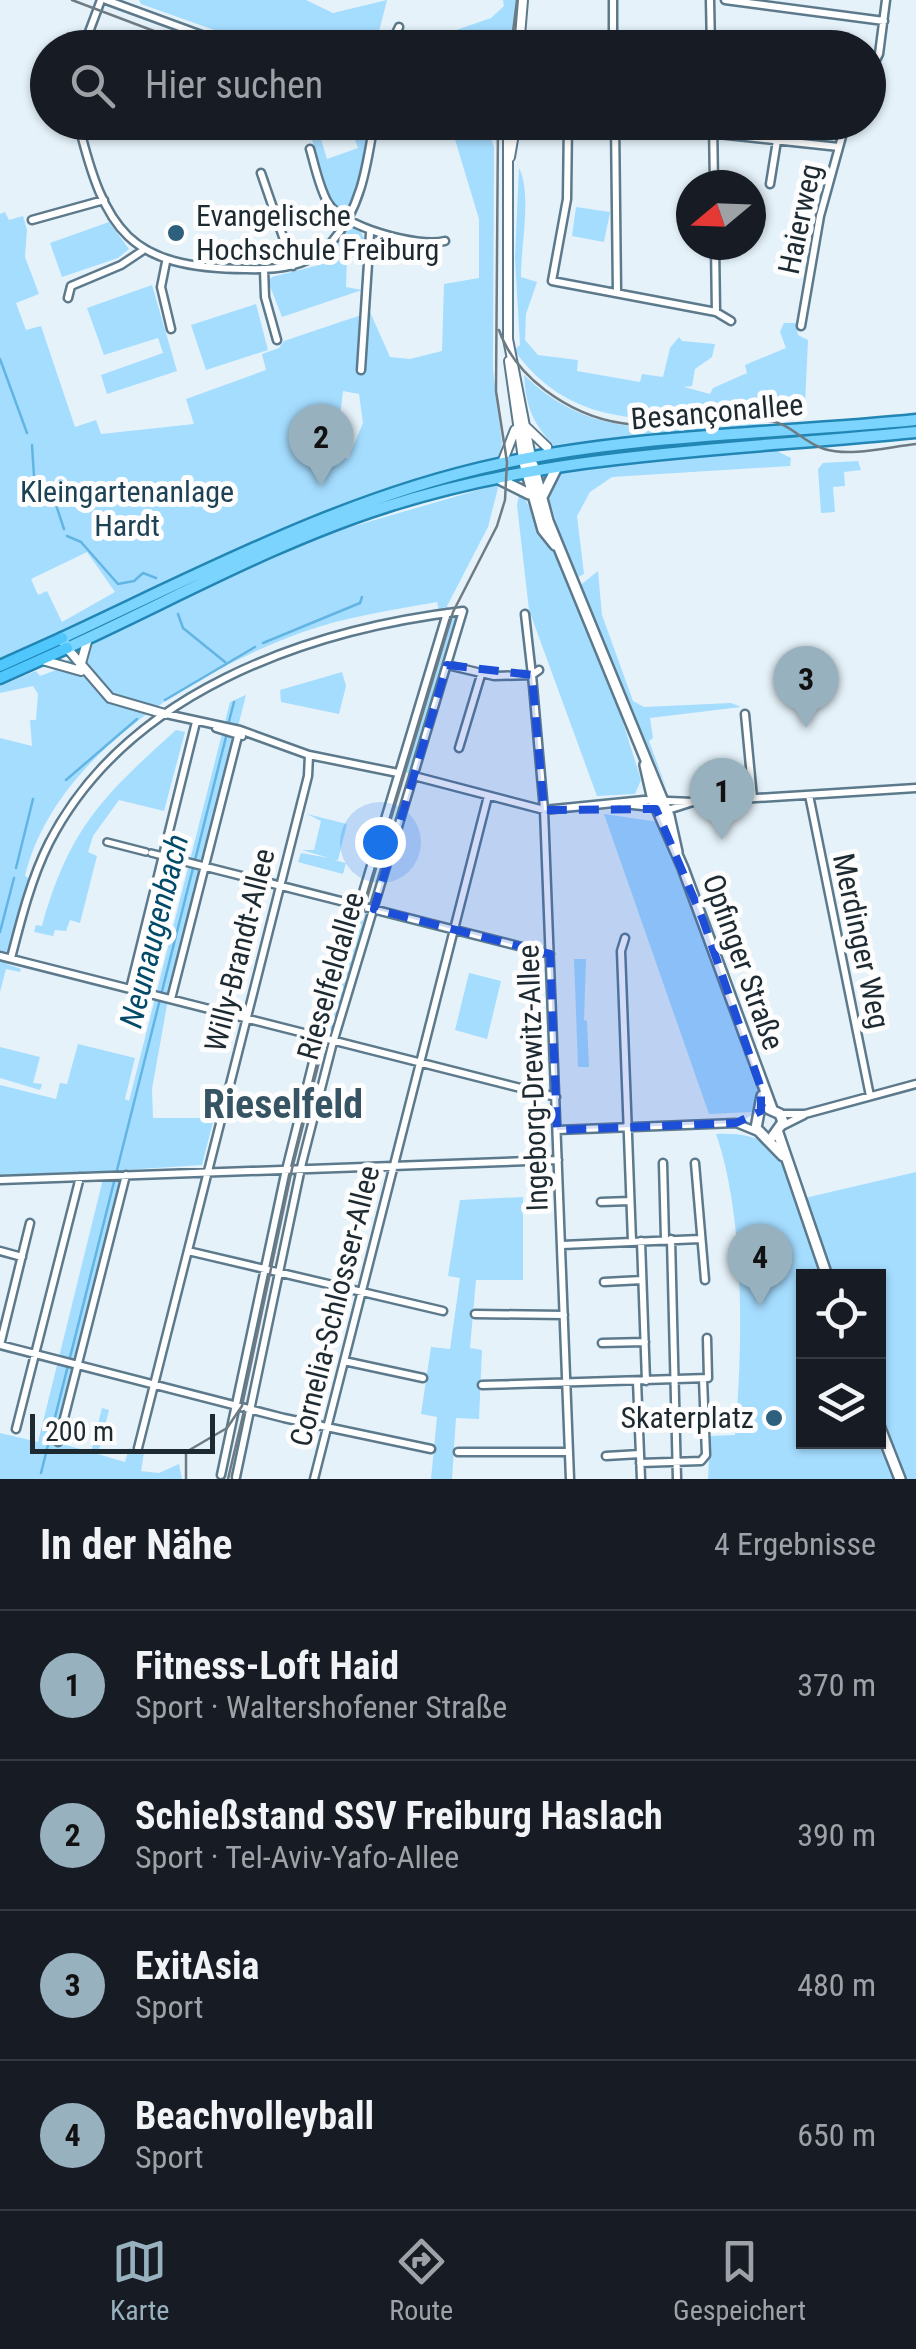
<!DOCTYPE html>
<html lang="de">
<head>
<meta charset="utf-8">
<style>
  body { margin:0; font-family:"Roboto Condensed",sans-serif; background:#242831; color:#f1f3f6 }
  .controls { position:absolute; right:30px; bottom:30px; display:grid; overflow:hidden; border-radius:0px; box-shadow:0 2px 8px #0004 }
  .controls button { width:90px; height:90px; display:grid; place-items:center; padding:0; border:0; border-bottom:2px solid #363941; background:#171b24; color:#f1f3f6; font:50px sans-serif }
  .compass { position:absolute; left:676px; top:170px; width:90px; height:90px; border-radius:50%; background:#171b24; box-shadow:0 2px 8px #0004; rotate:251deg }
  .scale { position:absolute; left:30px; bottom:25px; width:185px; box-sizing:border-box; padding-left:10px; border:5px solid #1d2a31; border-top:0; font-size:28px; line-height:35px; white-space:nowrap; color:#1d2a31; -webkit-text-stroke:8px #fdfdfd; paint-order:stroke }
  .you { position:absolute; left:380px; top:842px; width:35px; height:35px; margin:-25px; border:8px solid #fff; border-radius:50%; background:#1a73e8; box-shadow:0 0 0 15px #1a73e833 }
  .badge { display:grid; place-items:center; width:65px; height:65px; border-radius:50%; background:#98b1bf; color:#111; font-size:32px; font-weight:700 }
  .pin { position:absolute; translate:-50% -82px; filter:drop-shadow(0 2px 5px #0008) }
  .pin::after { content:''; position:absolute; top:52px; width:35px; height:30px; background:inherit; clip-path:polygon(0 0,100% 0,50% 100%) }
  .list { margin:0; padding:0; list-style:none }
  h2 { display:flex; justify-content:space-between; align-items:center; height:130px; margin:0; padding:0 40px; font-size:42px }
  h2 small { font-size:32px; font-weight:400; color:#9ea1a6 }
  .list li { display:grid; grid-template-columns:65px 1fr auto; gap:30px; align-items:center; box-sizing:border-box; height:150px; padding:0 40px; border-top:2px solid #363941 }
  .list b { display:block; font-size:38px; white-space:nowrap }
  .list p { margin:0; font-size:32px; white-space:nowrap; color:#9ea1a6 }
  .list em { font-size:32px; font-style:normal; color:#9ea1a6 }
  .icon { flex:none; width:55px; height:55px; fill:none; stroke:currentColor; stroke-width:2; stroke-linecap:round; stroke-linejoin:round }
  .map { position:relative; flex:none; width:916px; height:1479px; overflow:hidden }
  .search { position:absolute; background:#171b24; box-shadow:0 2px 8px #0004; left:30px; right:30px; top:30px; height:110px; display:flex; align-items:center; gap:25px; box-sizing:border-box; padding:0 35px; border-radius:55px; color:#9ea1a6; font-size:38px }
  .sheet { height:730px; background:#171b24 }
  nav { display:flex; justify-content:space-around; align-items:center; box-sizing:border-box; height:140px; border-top:2px solid #363941; background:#171b24; font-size:28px; color:#9ea1a6 }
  nav a { display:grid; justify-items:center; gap:5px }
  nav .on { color:#98b1bf }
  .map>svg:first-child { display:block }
</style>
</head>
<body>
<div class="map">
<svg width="916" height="1479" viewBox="0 0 916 1479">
  <rect width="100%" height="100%" fill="#e5f2fa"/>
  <!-- green -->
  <path fill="#a5ddff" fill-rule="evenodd" d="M139 0H306L333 13 387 0 375 47H262L141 4Z
    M503 0H519L513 47H444L439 36 491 18 504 6Z
    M276 123H316L327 159 358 148 349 123H370L366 156 347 213 332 204 311 137 301 139 290 126 277 128Z
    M450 123H493L488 129 494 147 493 370 502 442 499 459 424 480 0 662V214L5 212 9 220 23 216 27 230 25 257 39 294 16 303 26 330 41 326 75 427 96 420 101 434 194 424 186 399 266 370 262 354 279 348 284 341 370 312 390 357 410 359 442 351 444 284 479 278V219ZM343 391 359 394 363 423 348 458 335 459ZM87 552 115 592 62 622 47 591 38 595 31 579Z
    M519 168C532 194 521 243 521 277L537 282 526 314 525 340 538 355 578 360 577 371 640 382 642 374 663 377 670 348 679 337 682 341 715 344 712 357 695 369 692 386 684 387 710 394 713 388 747 373 745 365 786 348 780 332 784 323H796L798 335 808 340 805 404 795 412 796 419C693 408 587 451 514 350L520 345 515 258Z
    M576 207 610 212 604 242 572 236Z
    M109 222 129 249 118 258 62 277 50 243Z
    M351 226H358L364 238 363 258 347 256 346 287 362 290 282 317 268 281 272 277 319 265 337 252 334 244Z
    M152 285 177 371 107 394 101 375 163 353 158 338 104 355 87 308Z
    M256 304 268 350 206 370 191 325Z
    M524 375C580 430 641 431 715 427 735 426 759 421 778 427L554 446C533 423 526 408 524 375Z
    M777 451 791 458 790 466 612 477 590 492 577 516 584 574 578 577 572 572 548 496 560 475 558 471 711 453Z
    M858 461 861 470 844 472 845 486 833 487 835 512 821 513 818 469 823 463Z
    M499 484 488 527 445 610H439L437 602C392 610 345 617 303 632 193 672 54 756 25 876L30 879 7 964 21 969 20 972 6 969 0 992V738L32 746 30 720H36L38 694 33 686 0 693V686L36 671 40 676 56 670 93 640 323 535Z
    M520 490 561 566 621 716 641 780 635 794 597 796 529 610 517 505Z
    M598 571 602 615 633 701 644 707 731 703 741 707 650 718 653 738 649 741 667 790 620 683 614 680 578 587Z
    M459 617 411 774 401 771 447 618Z
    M342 672 346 686 339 714 281 702 280 690Z
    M246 695 167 1005 152 1089 153 1118H214L202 1165 124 1170 55 1442 91 1452 102 1408 109 1410 98 1454 125 1462 129 1448 144 1453 141 1471 159 1473 179 1464 182 1479H0V1433L38 1442 105 1171 0 1175V1085L56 1099 60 1083 67 1084 78 1044 135 1058 125 1099 129 1101 230 702Z
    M176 730 185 732 164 811 119 800 93 836 88 852 97 856 80 923 70 920 66 931 55 930 53 936 34 932 36 925 42 926C69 828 104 795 176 730Z
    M307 814 347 824 338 860H334L346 863 343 874 298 862 301 853 329 858 302 850H314L321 821Z
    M604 814 659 822 760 1096 752 1112 709 1114Z
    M359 911 370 914 333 1035 323 1032Z
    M574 959H586L584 1020 587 1021 589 1067H578Z
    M469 973 501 981 487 1039 455 1030Z
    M0 1047 40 1057 33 1083 42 1084 40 1090 0 1078Z
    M716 1134C773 1132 778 1152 798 1200L803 1198 799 1178 805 1198 916 1172V1479H708L710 1436 735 1435C743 1347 745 1217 716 1134ZM804 1276H878V1442H804Z
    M523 1197V1280H476L470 1348 482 1350 479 1419 456 1418 452 1479H431L437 1417 421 1414 431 1347 450 1349 460 1278 448 1276 460 1200Z"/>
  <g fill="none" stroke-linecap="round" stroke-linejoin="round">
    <!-- stream -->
    <path stroke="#62b5e3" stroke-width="2.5" d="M0 359 27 433
      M32 445 34 476 56 505 64 529
      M67 536 81 542 118 584 134 581 143 573 156 578
      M178 614 183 628 225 662
      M263 643 360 603 362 597
      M165 700 255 647
      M228 725 234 702
      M66 780 137 719
      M16 868 33 799
      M0 932 14 878
      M117 1170 227 733
      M41 1473 114 1182"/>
    <defs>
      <path id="pedestrian" d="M107 842 146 852
        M151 853 163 856"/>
      <path id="minor" d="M106 0 237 48
        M710 0 711 48
        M725 0 884 21
        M565 42V48
        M83 48 101 0
        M389 48 399 27
        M613 48V0
        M868 76 879 54 886 0
        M78 122C105 232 129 268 246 269 276 270 310 267 331 243 361 209 367 166 374 122
        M568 122 567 199 552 281 716 312 731 321
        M607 122 839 147
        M615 122 617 293
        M713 122 714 185
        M310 149C315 166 319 187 328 203 343 227 417 248 445 241
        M261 173 293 266
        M770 184 780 122
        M32 220 104 200
        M715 245 716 312
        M166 262 161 287 171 329
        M264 269 265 297 277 340
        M68 298 71 286 121 265 142 251
        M801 326 820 216 846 122
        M361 370 370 233
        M447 665 494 676 532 675 525 614
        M539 670 532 675 544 810 570 1479
        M166 714 240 730 309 755 398 773
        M745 714 753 798
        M216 728 242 736
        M459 748 481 675
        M414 776 544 810 644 800 693 802 916 788
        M809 795 870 1096
        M623 804 671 809 693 802
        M163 856 550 954
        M625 938 621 951 632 1241
        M0 956 556 1097
        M11 958C21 919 31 879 49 843 126 693 305 630 463 611L332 1046 302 1163 236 1477
        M130 989 196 722
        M171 999 238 736
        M780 1114H805L916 1084
        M782 1126 804 1115
        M557 1130 736 1123 758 1132
        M663 1163 665 1239
        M695 1163 705 1280
        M0 1180 558 1160
        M601 1202 630 1201
        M671 1239 677 1479
        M641 1241 646 1381
        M562 1245 700 1239
        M0 1251 22 1257
        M188 1251 443 1311
        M604 1282 642 1280
        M475 1314 564 1315
        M602 1343 645 1342
        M0 1345 284 1418 431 1449
        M0 1345 30 1223
        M344 1361 423 1378
        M637 1381 641 1479
        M482 1385 708 1378 707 1338
        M16 1429 80 1177
        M58 1442 126 1175
        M138 1448 308 776 309 755
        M458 1452H569
        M606 1456 640 1454
        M640 1463 701 1461 706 1455 703 1379
        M221 1475 285 1174 318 1042 447 613
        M314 1479 488 796"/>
      <path id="tertiary" d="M519 48 523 0
        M508 122V339L531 457
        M510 157 516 122
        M509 361 523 459
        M525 426 547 447
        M502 463 515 430
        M67 648 110 698 165 714
        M42 660 81 671
        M80 667 88 638"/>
      <path id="secondary" d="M523 459 543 530 555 545
        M533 465 548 521 669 816 677 852
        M501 480 529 494
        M542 497 557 467
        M645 765 653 800 683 868 772 1109
        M762 1096 756 1128 783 1156
        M769 1109 780 1114 783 1122 773 1136
        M778 1133 827 1276
        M878 1423 900 1479"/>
      <path id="primary" d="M916 420C778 434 635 434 499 464 345 497 204 572 62 638L67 648C172 600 275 542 385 507 557 451 738 450 916 432"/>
      <path id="trunk" d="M0 666 62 638
        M0 678 67 648"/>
    </defs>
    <!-- pedestrian casing -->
    <use href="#pedestrian" stroke="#5c7a8c" stroke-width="10"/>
    <!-- minor casing -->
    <use href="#minor" stroke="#5c7a8c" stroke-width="11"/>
    <!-- tertiary casing -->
    <use href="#tertiary" stroke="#5c7a8c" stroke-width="12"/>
    <!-- secondary casing -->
    <use href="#secondary" stroke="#5c7a8c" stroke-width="14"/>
    <!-- primary casing -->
    <use href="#primary" stroke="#2186b4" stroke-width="15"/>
    <!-- trunk casing -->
    <use href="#trunk" stroke="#2186b4" stroke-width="15"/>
    <!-- pedestrian -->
    <use href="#pedestrian" stroke="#fff" stroke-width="5"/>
    <!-- minor -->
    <use href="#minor" stroke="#fff" stroke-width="6"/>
    <!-- tertiary -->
    <use href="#tertiary" stroke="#fff" stroke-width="8"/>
    <!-- secondary -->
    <use href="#secondary" stroke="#fff" stroke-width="9"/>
    <!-- primary -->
    <use href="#primary" stroke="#7bd4fd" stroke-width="10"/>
    <!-- trunk -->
    <use href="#trunk" stroke="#4fc6fc" stroke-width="10"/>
    <!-- tram -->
    <path stroke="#6e7b82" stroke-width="2.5" d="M72 0 199 48
      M511 48 517 0
      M499 330C508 356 524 374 545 390 622 448 685 416 769 421 790 423 804 443 824 449 851 457 888 447 916 444
      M186 1479V1452L227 1428 242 1406 292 1169 325 1038 453 612 497 526 505 500 507 462 496 391 498 122
      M228 1479 244 1411"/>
  </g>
  <!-- marked area -->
  <path fill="#1d4ed8" fill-opacity="0.2" stroke="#1d4ed8" stroke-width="8" stroke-dasharray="20 12" stroke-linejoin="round" d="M447 665 532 675 544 810 656 809 703 920 761 1088V1111L736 1123 557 1130 550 954 374 909Z"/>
  <!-- markers -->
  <g fill="#2c607c" stroke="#fdfdfd" stroke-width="4">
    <circle cx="176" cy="233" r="10"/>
    <circle cx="774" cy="1418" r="10"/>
  </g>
  <g text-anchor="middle" stroke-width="10" stroke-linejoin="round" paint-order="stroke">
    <!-- poi labels -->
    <g font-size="30" fill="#1d2a31" stroke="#fdfdfd" text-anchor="start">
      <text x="196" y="226">Evangelische<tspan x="196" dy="34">Hochschule Freiburg</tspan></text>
      <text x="754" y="1428" text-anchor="end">Skaterplatz</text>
    </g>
    <!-- street labels -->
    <g font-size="30" fill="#1d2a31" stroke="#fdfdfd">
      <text transform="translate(800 219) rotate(-78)" y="10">Haierweg</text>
      <text transform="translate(717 412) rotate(-5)" y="10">Besançonallee</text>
      <text transform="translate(861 941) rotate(78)" y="10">Merdinger Weg</text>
      <text transform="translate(240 950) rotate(-76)" y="10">Willy-Brandt-Allee</text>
      <text transform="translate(743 962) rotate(70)" y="10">Opfinger Straße</text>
      <text transform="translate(331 976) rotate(-74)" y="10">Rieselfeldallee</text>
      <text transform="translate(533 1078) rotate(-92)" y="10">Ingeborg-Drewitz-Allee</text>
      <text transform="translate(335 1306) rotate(-76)" y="10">Cornelia-Schlosser-Allee</text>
    </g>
    <!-- park labels -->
    <g font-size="30" fill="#1d4155" stroke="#fdfdfd">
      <text x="127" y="502">Kleingartenanlage<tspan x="127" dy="34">Hardt</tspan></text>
    </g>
    <!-- water labels -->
    <g font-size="32" font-style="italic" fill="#024a69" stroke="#fdfdfd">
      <text transform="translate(154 931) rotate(-76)" y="11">Neunaugenbach</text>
    </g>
    <!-- district labels -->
    <g font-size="40" font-weight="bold" fill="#375465" stroke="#fdfdfd">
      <text x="283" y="1118">Rieselfeld</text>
    </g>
  </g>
</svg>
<div class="controls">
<button><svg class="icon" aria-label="locate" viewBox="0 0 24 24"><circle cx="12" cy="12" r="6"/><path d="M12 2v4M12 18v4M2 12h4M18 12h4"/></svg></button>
<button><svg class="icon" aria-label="layers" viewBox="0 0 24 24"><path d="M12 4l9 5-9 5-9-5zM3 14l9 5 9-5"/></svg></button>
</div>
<svg class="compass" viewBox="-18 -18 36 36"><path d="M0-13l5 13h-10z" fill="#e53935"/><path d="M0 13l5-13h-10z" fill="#9ea1a6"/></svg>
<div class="scale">200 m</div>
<div class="you"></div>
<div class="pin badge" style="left:722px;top:840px">1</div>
<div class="pin badge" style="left:321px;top:486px">2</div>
<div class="pin badge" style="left:806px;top:728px">3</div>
<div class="pin badge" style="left:760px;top:1306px">4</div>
<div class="search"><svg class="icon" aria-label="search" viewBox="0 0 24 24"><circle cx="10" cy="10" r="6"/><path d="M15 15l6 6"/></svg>Hier suchen</div>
</div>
<section class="sheet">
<h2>In der Nähe<small>4 Ergebnisse</small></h2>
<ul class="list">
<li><span class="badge">1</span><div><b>Fitness-Loft Haid</b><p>Sport · Waltershofener Straße</p></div><em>370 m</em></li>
<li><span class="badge">2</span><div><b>Schießstand SSV Freiburg Haslach</b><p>Sport · Tel-Aviv-Yafo-Allee</p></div><em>390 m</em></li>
<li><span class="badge">3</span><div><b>ExitAsia</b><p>Sport</p></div><em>480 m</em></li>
<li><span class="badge">4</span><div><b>Beachvolleyball</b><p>Sport</p></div><em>650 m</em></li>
</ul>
</section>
<nav>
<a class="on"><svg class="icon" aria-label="map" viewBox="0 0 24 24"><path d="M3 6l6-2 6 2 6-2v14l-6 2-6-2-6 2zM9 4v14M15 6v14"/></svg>Karte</a>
<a><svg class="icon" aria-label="directions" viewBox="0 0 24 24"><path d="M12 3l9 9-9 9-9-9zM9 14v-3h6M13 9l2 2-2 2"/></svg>Route</a>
<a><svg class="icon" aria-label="saved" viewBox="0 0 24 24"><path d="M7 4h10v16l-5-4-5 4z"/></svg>Gespeichert</a>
</nav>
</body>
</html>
